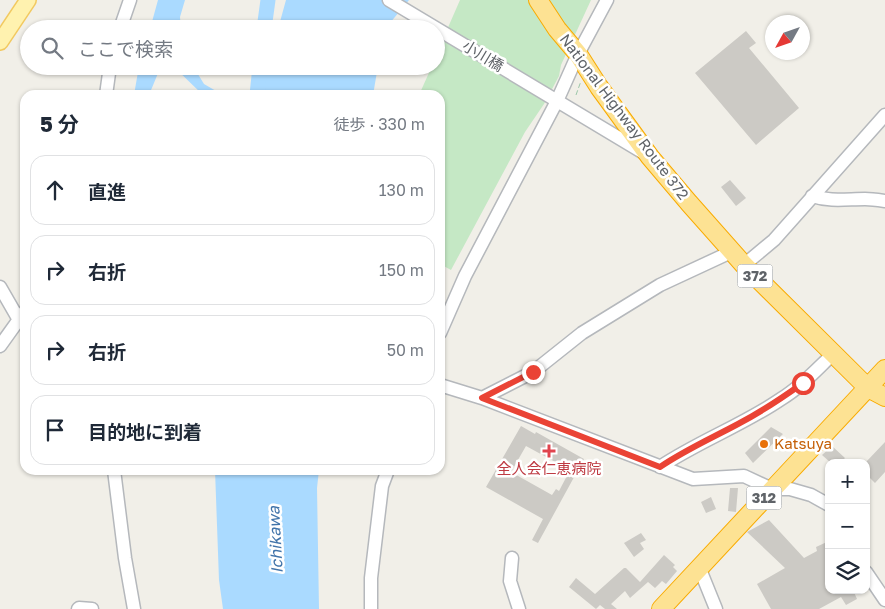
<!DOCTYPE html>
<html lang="ja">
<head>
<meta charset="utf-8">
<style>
  body { margin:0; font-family:"Golos Text","Noto Sans JP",sans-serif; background:#f6f6f7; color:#1f2937 }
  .controls { position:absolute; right:15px; bottom:15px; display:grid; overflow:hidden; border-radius:10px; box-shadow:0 1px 4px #0004 }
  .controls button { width:45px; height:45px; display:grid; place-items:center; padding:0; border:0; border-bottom:1px solid #e0e1e3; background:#fff; color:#1f2937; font:25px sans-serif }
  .compass { position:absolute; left:765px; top:15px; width:45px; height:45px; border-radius:50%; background:#fff; box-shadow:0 1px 4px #0004; rotate:230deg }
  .stop { position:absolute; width:15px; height:15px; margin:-11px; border:4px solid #ea4335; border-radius:50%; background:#fff }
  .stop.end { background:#ea4335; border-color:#fff; box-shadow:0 1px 5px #0008 }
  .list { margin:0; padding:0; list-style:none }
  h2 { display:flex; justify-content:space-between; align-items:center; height:65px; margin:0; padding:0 20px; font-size:21px }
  h2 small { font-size:16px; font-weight:400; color:#747a83 }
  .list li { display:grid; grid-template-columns:32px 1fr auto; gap:15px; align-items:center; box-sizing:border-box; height:70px; margin:0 10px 10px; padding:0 10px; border:1px solid #e0e1e3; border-radius:15px }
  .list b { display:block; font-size:19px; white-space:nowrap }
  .list em { font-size:16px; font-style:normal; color:#747a83 }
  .icon { flex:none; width:28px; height:28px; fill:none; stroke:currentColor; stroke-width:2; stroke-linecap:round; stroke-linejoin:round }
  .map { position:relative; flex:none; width:885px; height:609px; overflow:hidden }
  .search { position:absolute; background:#fff; box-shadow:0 1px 4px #0004; left:20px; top:20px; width:425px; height:55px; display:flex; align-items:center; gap:12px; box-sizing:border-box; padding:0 18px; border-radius:28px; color:#747a83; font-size:19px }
  .panel { position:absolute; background:#fff; box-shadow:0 1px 4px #0004; left:20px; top:90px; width:425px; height:385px; border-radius:15px }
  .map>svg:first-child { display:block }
</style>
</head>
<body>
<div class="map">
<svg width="885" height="609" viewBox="0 0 885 609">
  <rect width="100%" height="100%" fill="#f1efe8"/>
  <!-- green -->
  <path fill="#c5e8c5" d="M460 0H591L561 65 559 76 544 104 525 132 451 270 440 264V95H419L432 66H436V55Z"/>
  <!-- water -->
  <path fill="#aadaff" d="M158 0H185L180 17 181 29H150Z
    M286 0H409L385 29H278Z
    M139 66H161L149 95H134Z
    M173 66H193L204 84 223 95H203Z
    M268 66H378L373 95H261Z
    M215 470H319L317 488 319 609H223L219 580Z"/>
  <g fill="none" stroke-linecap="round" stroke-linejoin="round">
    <!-- river -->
    <path stroke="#aadaff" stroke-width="15" d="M264 29 268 0
      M257 95 260 66"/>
  </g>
  <!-- building -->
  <path fill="#cccac5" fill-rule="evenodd" d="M746 31 756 43 749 48 799 108 756 145 695 73Z
    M730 180 746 198 736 206 721 187Z
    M521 426 535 434 536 432 584 459 538 543 532 540 543 519 486 487ZM526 446 570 470 559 491 556 489 552 495 511 472Z
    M771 427 783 434 753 463 745 453Z
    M885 442V472L875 483 866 474V462Z
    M832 446 845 458 840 463H831L822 455Z
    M730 488H738L736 512 728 511Z
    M711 497 716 509 706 513 701 502Z
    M769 520 804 558 817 551 816 547 829 541V590H853L857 599 846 605 841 597 819 609H771L757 584 785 568 747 532Z
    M641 533 646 540 640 543 644 549 634 557 624 543Z
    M664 555 675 565 673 567 677 571 666 584 662 581 655 588 648 582 630 598 625 591 611 604 617 609H605L600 605 596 609 569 587 576 578 595 594 624 568H626L640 582Z"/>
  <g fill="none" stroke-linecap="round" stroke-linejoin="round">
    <defs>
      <path id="minor" d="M389 0 644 153
        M120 29 130 0
        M106 95 110 66
        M812 196C830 202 847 199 865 199 871 199 878 200 885 201
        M744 265 774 240 885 115
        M0 287 19 320
        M440 333 465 276 557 101 578 54 607 0
        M0 346 25 311
        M440 385 482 398 693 479 744 476 772 489H790L811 495 829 505
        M482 398 533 372 582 333 660 285 731 252
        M660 467C699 441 743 425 781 399 801 387 816 370 833 354
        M114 470 125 558 134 609
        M512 558 510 581 519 609
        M699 567 716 609
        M866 572 885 600
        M78 609 79 608 92 609
        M371 609V578L382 486 388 470"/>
      <path id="major" d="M0 42 28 0"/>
      <path id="highway" d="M538 0 557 29 578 54 599 87 650 157 689 203 744 265 868 388 885 397
        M661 609 885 369"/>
    </defs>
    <!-- minor casing -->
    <use href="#minor" stroke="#b5b8bc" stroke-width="15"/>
    <!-- major casing -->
    <use href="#major" stroke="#f2c960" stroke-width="18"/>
    <!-- highway casing -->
    <use href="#highway" stroke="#f9ab00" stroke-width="20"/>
    <!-- path -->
    <path stroke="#9cc7a9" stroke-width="1" stroke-dasharray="5 2.5" stroke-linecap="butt" d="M576 95 581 81"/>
    <!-- minor -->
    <use href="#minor" stroke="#fff" stroke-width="12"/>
    <!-- major -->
    <use href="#major" stroke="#fff2af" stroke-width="15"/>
    <!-- highway -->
    <use href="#highway" stroke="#fde293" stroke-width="18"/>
  </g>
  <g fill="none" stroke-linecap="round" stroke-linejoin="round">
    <!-- route -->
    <path stroke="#ea4335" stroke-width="6" d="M533 372 482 398 660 467C685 450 712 438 738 424 761 412 782 398 803 383"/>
  </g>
  <!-- markers -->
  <circle fill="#e8710a" stroke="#fff" stroke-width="2" cx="764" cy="444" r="5"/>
  <path fill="#e0444e" stroke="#fff" stroke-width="2" d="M546.5 443.5h5v5h5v5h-5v5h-5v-5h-5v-5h5z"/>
  <g text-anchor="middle" stroke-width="5" stroke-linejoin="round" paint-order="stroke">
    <!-- shield labels -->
    <g fill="#fff" stroke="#8f9295" stroke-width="1">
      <rect x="737.5" y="264.5" width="35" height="23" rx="4"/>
      <rect x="746.5" y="486.5" width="35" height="23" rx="4"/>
    </g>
    <g font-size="14" font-weight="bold" fill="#5f6368">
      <text x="755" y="281">372</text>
      <text x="764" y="503">312</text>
    </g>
    <!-- street labels -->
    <g font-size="15" fill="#5f6368" stroke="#fff">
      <text transform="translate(483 56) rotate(31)" y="5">小川橋</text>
      <text transform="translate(624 117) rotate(53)" y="5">National Highway Route 372</text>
    </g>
    <!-- food labels -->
    <g font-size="15" fill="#c56008" stroke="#fff" text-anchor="start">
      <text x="774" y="449">Katsuya</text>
    </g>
    <!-- health labels -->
    <g font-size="15" fill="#be3a42" stroke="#fff">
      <text x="549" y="474">全人会仁恵病院</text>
    </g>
    <!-- water labels -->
    <g font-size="16" font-style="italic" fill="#4174aa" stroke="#fff">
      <text transform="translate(275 540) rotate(-93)" y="6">Ichikawa</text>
    </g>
  </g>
</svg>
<div class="controls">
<button>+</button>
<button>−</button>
<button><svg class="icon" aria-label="layers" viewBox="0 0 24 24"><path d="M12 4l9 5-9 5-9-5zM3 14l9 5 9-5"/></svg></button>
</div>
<svg class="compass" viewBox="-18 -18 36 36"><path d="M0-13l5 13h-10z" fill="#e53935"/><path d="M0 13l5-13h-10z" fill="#747a83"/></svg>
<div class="stop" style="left:803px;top:383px"></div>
<div class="stop end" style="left:533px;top:372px"></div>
<div class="search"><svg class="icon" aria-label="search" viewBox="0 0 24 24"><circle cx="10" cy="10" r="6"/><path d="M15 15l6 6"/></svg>ここで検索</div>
<section class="panel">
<h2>5 分<small>徒歩 · 330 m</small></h2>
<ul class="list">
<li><svg class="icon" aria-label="ahead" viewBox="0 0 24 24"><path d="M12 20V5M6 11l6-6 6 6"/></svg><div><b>直進</b></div><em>130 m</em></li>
<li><svg class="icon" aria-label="right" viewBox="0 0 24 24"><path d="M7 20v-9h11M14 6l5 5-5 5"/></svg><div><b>右折</b></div><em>150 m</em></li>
<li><svg class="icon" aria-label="right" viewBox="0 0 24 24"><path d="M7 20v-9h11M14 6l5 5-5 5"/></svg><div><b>右折</b></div><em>50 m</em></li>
<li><svg class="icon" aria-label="arrive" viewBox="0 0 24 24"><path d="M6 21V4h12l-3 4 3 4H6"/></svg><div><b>目的地に到着</b></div></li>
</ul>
</section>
</div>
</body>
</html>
